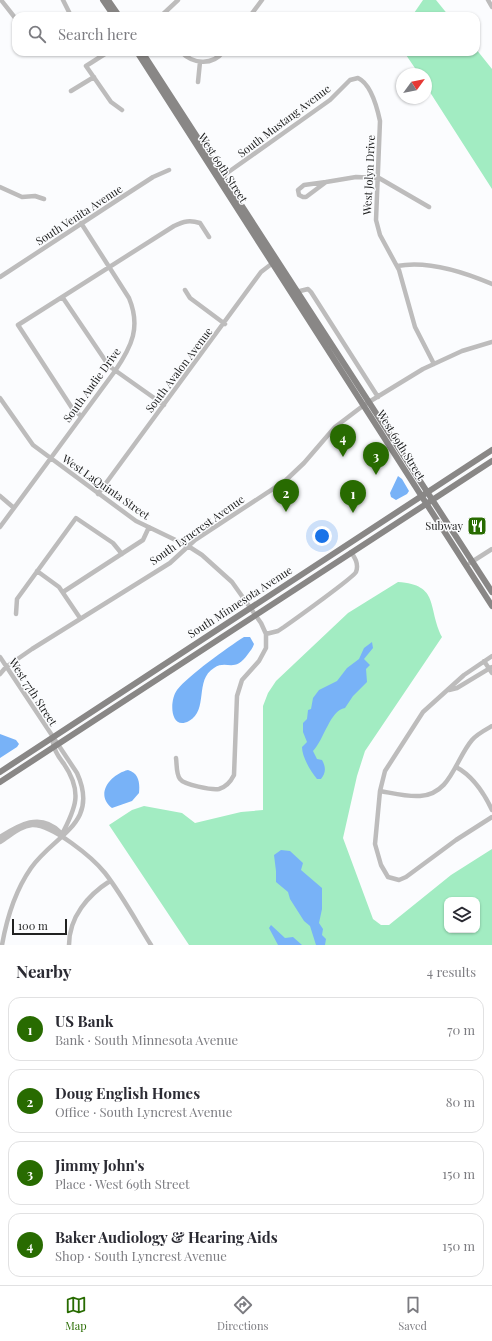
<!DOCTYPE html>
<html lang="en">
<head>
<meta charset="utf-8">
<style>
  body { margin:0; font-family:"Playfair Display",serif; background:#f2f2f3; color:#2b2b33 }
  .controls { position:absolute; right:12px; bottom:12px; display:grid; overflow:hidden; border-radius:8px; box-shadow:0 1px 3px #0004 }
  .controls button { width:36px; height:36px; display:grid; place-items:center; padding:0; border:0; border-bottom:1px solid #e1e1e2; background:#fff; color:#2b2b33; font:20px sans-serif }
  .compass { position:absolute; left:396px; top:68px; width:36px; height:36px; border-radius:50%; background:#fff; box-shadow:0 1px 3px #0004; rotate:57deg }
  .scale { position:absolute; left:12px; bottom:10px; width:55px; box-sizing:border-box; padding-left:4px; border:2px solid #202121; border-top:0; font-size:11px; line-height:14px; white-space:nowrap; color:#202121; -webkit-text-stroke:3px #fbfcfe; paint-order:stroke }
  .you { position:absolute; left:322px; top:536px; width:14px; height:14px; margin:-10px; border:3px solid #fff; border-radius:50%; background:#1a73e8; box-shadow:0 0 0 6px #1a73e833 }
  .badge { display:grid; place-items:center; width:26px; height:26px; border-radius:50%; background:#286b01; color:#fff; font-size:13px; font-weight:700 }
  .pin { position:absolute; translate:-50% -33px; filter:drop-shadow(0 1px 2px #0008) }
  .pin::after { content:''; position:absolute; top:21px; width:14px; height:12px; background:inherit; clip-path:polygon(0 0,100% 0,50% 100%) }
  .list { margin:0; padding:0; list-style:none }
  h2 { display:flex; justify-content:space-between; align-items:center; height:52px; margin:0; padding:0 16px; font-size:17px }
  h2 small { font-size:13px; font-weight:400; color:#7c7c81 }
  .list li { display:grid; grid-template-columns:26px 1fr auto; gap:12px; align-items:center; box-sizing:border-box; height:64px; margin:0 8px 8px; padding:0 8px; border:1px solid #e1e1e2; border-radius:12px }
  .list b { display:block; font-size:15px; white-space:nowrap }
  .list p { margin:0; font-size:13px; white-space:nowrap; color:#7c7c81 }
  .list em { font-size:13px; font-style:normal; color:#7c7c81 }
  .icon { flex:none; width:22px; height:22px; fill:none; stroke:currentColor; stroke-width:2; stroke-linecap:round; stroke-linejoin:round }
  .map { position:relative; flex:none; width:492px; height:945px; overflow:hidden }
  .search { position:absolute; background:#fff; box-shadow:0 1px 3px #0004; left:12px; right:12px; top:12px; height:44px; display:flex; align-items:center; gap:10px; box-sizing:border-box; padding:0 14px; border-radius:12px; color:#7c7c81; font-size:15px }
  .sheet { height:340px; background:#fff }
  nav { display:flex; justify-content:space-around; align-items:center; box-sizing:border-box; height:56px; border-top:1px solid #e1e1e2; background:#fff; font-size:11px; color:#7c7c81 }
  nav a { display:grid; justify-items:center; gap:2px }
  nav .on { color:#286b01 }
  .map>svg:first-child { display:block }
</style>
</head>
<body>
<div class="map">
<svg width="492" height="945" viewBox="0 0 492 945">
  <rect width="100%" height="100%" fill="#fbfcfe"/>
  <!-- grass -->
  <path fill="#a2ecc2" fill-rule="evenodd" d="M423 0H436L449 16H412Z
    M476 49 492 69V189L426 86V74H419L404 52H476Z
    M398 582C440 585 427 607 442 637L365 751 357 776 343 838 373 919 381 925H389L451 875 492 849V945H189L109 825 132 810 144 806 182 813 195 823 241 812 263 810V706L268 693 276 681 348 613ZM447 900H477V930H447Z"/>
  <!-- water -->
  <path fill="#78b2f7" d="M398 476 402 479 409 491 407 494 396 500 391 497 390 493Z
    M244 637H250L254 644C253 648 250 651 248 654 234 674 227 659 214 668 194 680 209 710 189 721 170 731 169 701 177 690 188 676 228 647 244 637Z
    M372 642 373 648 364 659 370 665 366 669 367 682 353 696 345 708C330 710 324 740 313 751L317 759 322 760C326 767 326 773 321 779H317C311 772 302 757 302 747L307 742 303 732V723L307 719 308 710 311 709 313 698 319 690 337 681 347 668 359 659 364 648Z
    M0 734 16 740 19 744 17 747 0 758Z
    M128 770C139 773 140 783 139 793L132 801 112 808C94 794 111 774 128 770Z
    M281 850 290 851 303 863 301 870 322 888V909L319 923 323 929 322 935 326 939 325 945H316L310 926 304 921 290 899 288 892 276 882V871L274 855Z
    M271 925 285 938 293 937 302 945H278L269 928Z"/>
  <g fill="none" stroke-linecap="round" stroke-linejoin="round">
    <!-- minor -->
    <path stroke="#bdbcbc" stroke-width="4.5" d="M1 0 16 19
      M63 0 71 16
      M488 0 492 7
      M161 16 178 0
      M250 16 262 0
      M108 52 86 66 111 102 122 110
      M181 52C193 64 212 66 223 52
      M198 82 200 62
      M71 91 94 77
      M220 178 330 100 350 80 358 78C371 84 377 107 380 121L376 220 380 235 399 270 415 327 434 364
      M326 182 356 177 379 178 429 207
      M326 182 306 197H303L299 195 298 190 304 185Z
      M0 187 22 197 35 196 44 199
      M397 266C428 260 464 272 492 284
      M0 277 119 199 153 177 169 170
      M185 290 190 298 225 324
      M296 292 308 289 311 292 378 397
      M63 298 109 366 164 405
      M0 398 33 445 136 521 188 546 202 555 232 582 261 623 266 634V648L259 661 242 680 237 696 234 775C231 781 226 787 219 789 212 790 184 785 180 779 176 774 177 765 176 758
      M81 416 72 408 18 325 174 226C184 221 190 220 200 223L209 237
      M98 494 261 272 274 262
      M0 496 14 508
      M0 527 115 371C132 346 141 327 129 298L81 223
      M470 563 492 549
      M37 571 59 587 80 618
      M63 592 143 540 149 527
      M16 614 17 599 76 518 113 543 122 554
      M266 634 278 631 284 627C294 620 354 577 356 572 359 564 355 558 351 552
      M492 656 464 675 423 712 385 771 380 791 375 844 381 865 388 877 399 880 406 877 456 840 492 817
      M0 657 77 773C100 824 55 834 31 868 15 891 7 917 2 945
      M484 661 492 673
      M0 674 6 667 32 649 170 563 195 540 285 481 304 463 335 427 364 405 423 369 462 351 492 342
      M449 690 457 688 492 667
      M52 737C53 748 57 755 64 764 83 792 76 808 61 836
      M456 767C473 776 484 793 492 810
      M380 791C392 793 407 797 420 796 451 794 455 760 472 740 477 734 485 730 492 726
      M0 837C19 825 40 812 60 832
      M0 842C10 836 20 826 32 825 52 824 93 858 105 873 122 895 136 921 151 945
      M69 945C69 917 88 895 110 881"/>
    <!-- major -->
    <path stroke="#898786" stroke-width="6" d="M103 0 114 16
      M108 0 119 16
      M137 52 492 606
      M142 52 492 592
      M0 772 492 450
      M0 782 492 461"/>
  </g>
  <!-- icons -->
  <defs>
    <symbol id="restaurant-square" viewBox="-11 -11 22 22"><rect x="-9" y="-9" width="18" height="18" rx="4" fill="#286b01" stroke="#fbfcfe"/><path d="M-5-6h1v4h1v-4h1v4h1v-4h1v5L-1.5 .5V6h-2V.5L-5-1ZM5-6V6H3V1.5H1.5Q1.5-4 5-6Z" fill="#fff"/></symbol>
  </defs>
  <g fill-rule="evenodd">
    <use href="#restaurant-square" x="466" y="515" width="22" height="22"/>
  </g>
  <g text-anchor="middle" stroke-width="3" stroke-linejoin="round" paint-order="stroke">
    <!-- street labels -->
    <g font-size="11" fill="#202121" stroke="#fbfcfe">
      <text transform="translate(284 121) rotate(-37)" y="4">South Mustang Avenue</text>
      <text transform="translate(223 168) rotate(57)" y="4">West 69th Street</text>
      <text transform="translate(369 175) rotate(-87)" y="4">West Jolyn Drive</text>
      <text transform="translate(79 215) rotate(-33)" y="4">South Venita Avenue</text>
      <text transform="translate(179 370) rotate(-53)" y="4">South Avalon Avenue</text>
      <text transform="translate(92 385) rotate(-54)" y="4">South Audie Drive</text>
      <text transform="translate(401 445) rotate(58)" y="4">West 69th Street</text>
      <text transform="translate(106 487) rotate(35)" y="4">West LaQuinta Street</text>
      <text transform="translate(197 530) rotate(-35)" y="4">South Lyncrest Avenue</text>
      <text transform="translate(240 602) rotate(-33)" y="4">South Minnesota Avenue</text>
      <text transform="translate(33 692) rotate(57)" y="4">West 77th Street</text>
    </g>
    <!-- poi labels -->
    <g font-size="11" fill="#202121" stroke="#fbfcfe" text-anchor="end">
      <text x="463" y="530">Subway</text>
    </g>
  </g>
</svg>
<div class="controls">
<button><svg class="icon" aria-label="layers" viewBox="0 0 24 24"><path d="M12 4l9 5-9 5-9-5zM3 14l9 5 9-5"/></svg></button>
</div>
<svg class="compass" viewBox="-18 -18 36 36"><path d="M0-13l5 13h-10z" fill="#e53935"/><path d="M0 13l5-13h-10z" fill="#7c7c81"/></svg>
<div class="scale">100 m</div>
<div class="you"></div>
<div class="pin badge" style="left:353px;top:513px">1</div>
<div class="pin badge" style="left:286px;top:512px">2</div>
<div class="pin badge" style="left:376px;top:475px">3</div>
<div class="pin badge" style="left:343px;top:457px">4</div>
<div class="search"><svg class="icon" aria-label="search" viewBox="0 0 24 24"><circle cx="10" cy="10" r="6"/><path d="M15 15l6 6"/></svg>Search here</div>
</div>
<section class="sheet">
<h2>Nearby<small>4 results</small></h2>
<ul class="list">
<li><span class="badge">1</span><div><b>US Bank</b><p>Bank · South Minnesota Avenue</p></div><em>70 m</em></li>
<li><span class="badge">2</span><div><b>Doug English Homes</b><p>Office · South Lyncrest Avenue</p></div><em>80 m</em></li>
<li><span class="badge">3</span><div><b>Jimmy John's</b><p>Place · West 69th Street</p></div><em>150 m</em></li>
<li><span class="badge">4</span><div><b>Baker Audiology &amp; Hearing Aids</b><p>Shop · South Lyncrest Avenue</p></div><em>150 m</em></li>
</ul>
</section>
<nav>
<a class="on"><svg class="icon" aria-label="map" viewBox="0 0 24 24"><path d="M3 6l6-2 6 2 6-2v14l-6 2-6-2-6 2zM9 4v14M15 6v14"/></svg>Map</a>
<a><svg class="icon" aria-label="directions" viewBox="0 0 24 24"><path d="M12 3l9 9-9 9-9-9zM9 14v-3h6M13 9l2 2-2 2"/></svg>Directions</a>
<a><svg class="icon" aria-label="saved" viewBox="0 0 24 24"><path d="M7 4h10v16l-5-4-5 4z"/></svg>Saved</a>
</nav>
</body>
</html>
